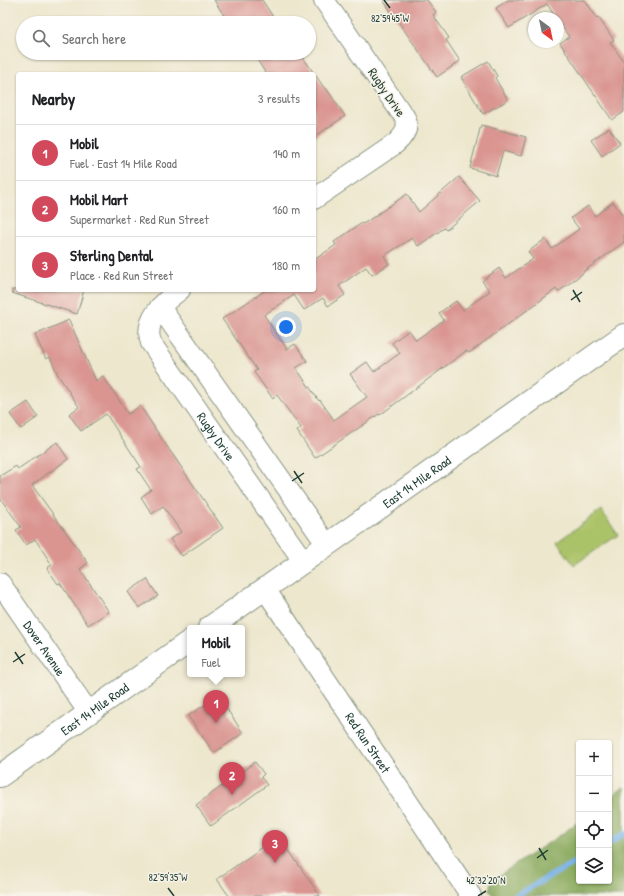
<!DOCTYPE html>
<html lang="en">
<head>
<meta charset="utf-8">
<style>
  body { margin:0; font-family:"Patrick Hand",sans-serif; background:#f6f6f6; color:#202124 }
  .controls { position:absolute; right:12px; bottom:12px; display:grid; overflow:hidden; border-radius:4px; box-shadow:0 1px 3px #0004 }
  .controls button { width:36px; height:36px; display:grid; place-items:center; padding:0; border:0; border-bottom:1px solid #e0e0e0; background:#fff; color:#202124; font:20px sans-serif }
  .compass { position:absolute; left:528px; top:12px; width:36px; height:36px; border-radius:50%; background:#fff; box-shadow:0 1px 3px #0004; rotate:147deg }
  .you { position:absolute; left:286px; top:327px; width:14px; height:14px; margin:-10px; border:3px solid #fff; border-radius:50%; background:#1a73e8; box-shadow:0 0 0 6px #1a73e833 }
  .badge { display:grid; place-items:center; width:26px; height:26px; border-radius:50%; background:#d1495b; color:#fff; font-size:13px; font-weight:700 }
  .pin { position:absolute; translate:-50% -33px; filter:drop-shadow(0 1px 2px #0008) }
  .pin::after { content:''; position:absolute; top:21px; width:14px; height:12px; background:inherit; clip-path:polygon(0 0,100% 0,50% 100%) }
  .popup { position:absolute; left:187px; top:625px; width:58px; height:52px; box-sizing:border-box; display:grid; place-content:center; border-radius:4px; background:#fff; filter:drop-shadow(0 1px 3px #0005); font-size:13px; white-space:nowrap; color:#757577 }
  .popup b { font-size:15px; color:#202124 }
  .popup::after { content:''; position:absolute; left:50%; top:100%; margin-left:-8px; border:8px solid transparent; border-top-color:#fff }
  .list { margin:0; padding:0; list-style:none }
  h2 { display:flex; justify-content:space-between; align-items:center; height:52px; margin:0; padding:0 16px; font-size:17px }
  h2 small { font-size:13px; font-weight:400; color:#757577 }
  .list li { display:grid; grid-template-columns:26px 1fr auto; gap:12px; align-items:center; box-sizing:border-box; height:56px; padding:0 16px; border-top:1px solid #e0e0e0 }
  .list b { display:block; font-size:15px; white-space:nowrap }
  .list p { margin:0; font-size:13px; white-space:nowrap; color:#757577 }
  .list em { font-size:13px; font-style:normal; color:#757577 }
  .icon { flex:none; width:22px; height:22px; fill:none; stroke:currentColor; stroke-width:2; stroke-linecap:round; stroke-linejoin:round }
  .map { position:relative; flex:none; width:624px; height:896px; overflow:hidden }
  .search { position:absolute; background:#fff; box-shadow:0 1px 3px #0004; left:16px; top:16px; width:300px; height:44px; display:flex; align-items:center; gap:10px; box-sizing:border-box; padding:0 14px; border-radius:22px; color:#757577; font-size:15px }
  .panel { position:absolute; background:#fff; box-shadow:0 1px 3px #0004; left:16px; top:72px; width:300px; height:220px; border-radius:4px }
  .map>svg:first-child { display:block }
</style>
</head>
<body>
<div class="map">
<svg width="624" height="896" viewBox="0 0 624 896">
  <rect width="100%" height="100%" fill="#f7f3e8"/>
  <filter id="ink" filterUnits="userSpaceOnUse"><feTurbulence type="fractalNoise" baseFrequency=".025" numOctaves="2"/><feDisplacementMap in="SourceGraphic" scale="8" xChannelSelector="R" yChannelSelector="G"/><feConvolveMatrix kernelMatrix="1 2 1 2 8 2 1 2 1" color-interpolation-filters="sRGB"/></filter>
  <filter id="wash" filterUnits="userSpaceOnUse"><feTurbulence type="fractalNoise" baseFrequency=".012" numOctaves="4" result="noise"/><feDisplacementMap in="SourceGraphic" scale="16" xChannelSelector="R" yChannelSelector="G"/><feGaussianBlur stdDeviation="0.9" result="paint"/><feColorMatrix in="noise" values="0 0 0 0 0 0 0 0 0 0 0 0 0 0 0 0 0 1.4 0 .05"/><feComposite in="paint" operator="in"/></filter>
  <g filter="url(#wash)">
    <rect width="100%" height="100%" fill="#ede7cd"/>
    <!-- green -->
    <path fill="#abc368" stroke="#65804e" d="M601 510 618 535 574 565 557 542Z"/>
    <!-- forest -->
    <path fill="#88a95c" stroke="#547348" d="M624 787V896H494L489 890 492 880 562 834 579 821V881H609V798Z"/>
    <g fill="none" stroke-linecap="round" stroke-linejoin="round">
      <!-- stream -->
      <path stroke="#77b1e7" stroke-width="6" d="M609 843 624 834
        M515 896 579 860"/>
    </g>
    <g id="blocks">
      <!-- building -->
      <path fill="#da9591" d="M214 0H262L277 23H229Z
        M383 0H427L436 12 433 15 449 38 446 40 460 61 437 77Z
        M508 0H585L597 18 598 17 614 40 610 42 624 62V112L612 120 560 43 569 37 558 20V18H556L547 4 509 28 496 8Z
        M253 53H300L325 89 326 88 345 116 314 137V74H266Z
        M488 61 497 76 495 78 508 100 483 114 461 77Z
        M481 125 526 137 521 156 503 151 496 176 470 168Z
        M609 128 620 143 602 156 591 140Z
        M459 177 480 201 446 230 444 228 418 246 412 238 384 256 389 264 372 275 366 267 339 286 345 295 328 306 323 298 304 310 294 295 264 315 287 349 295 344 307 361 296 368 319 401 320 400 334 420 367 397 350 374 367 362 374 372 400 353 392 343 409 330 416 340 444 320 439 313 456 301 463 310 490 291 482 281 499 268 506 278 533 259 528 252 545 239 552 249 579 229 571 218 588 206 595 216 613 202 624 217V242L583 272V273L558 292 556 289 469 353 466 351 380 415 379 414 315 458 297 431 301 428 277 395 273 399 254 372 257 370 222 319 266 290H314V260L336 245 334 242 362 223 363 224 407 194 419 212Z
        M12 290H84L77 314 12 293Z
        M69 320 96 381 103 376 128 414 140 406 164 442 223 528 182 556 170 539 181 532 163 506 152 514 141 497 151 490 137 469 141 467 106 414 81 431 69 414 79 407 58 375 50 357 46 359 35 335Z
        M28 402 38 417 21 429 10 414Z
        M57 442 68 459 32 485 88 563 80 569 109 612 88 625 60 583 58 584 47 568 52 565 35 539 26 545 16 530 21 527 0 498V476L16 466 18 469Z
        M147 579 158 596 139 608 128 592Z
        M218 696 243 733 214 753 188 716Z
        M255 762 264 774 261 777 267 785 211 826 196 805Z
        M279 836 320 896H229L217 879Z"/>
    </g>
  </g>
  <g filter="url(#ink)">
    <use href="#blocks" fill-opacity="0" stroke="#869280" stroke-width="1"/>
    <g fill="none" stroke-linecap="round" stroke-linejoin="round">
      <defs>
        <g id="minor">
          <path d="M314 199 395 144C402 138 409 130 406 120 405 117 402 113 400 111L324 0"/>
          <path id="s1" d="M180 290C163 302 143 320 151 343L304 562"/>
          <path d="M160 307 327 545"/>
          <path id="s2" d="M0 583 89 713"/>
          <path id="s3" d="M265 589 471 896"/>
        </g>
        <g id="major">
          <path id="s4" d="M209 628 327 545 624 335"/>
          <path id="s5" d="M0 776 190 641"/>
        </g>
      </defs>
      <!-- minor casing -->
      <use href="#minor" stroke="#869280" stroke-width="22"/>
      <!-- major casing -->
      <use href="#major" stroke="#869280" stroke-width="24"/>
      <!-- minor -->
      <use href="#minor" stroke="#fff" stroke-width="20"/>
      <!-- major -->
      <use href="#major" stroke="#fff" stroke-width="22"/>
    </g>
  </g>
  <!-- ticks -->
  <path fill="none" stroke="#1f3d34" stroke-width="1.5" d="M384 0 390 8M573 290 580 302M571 300 582 292M294 471 302 483M292 481 304 473M15 652 23 664M13 662 25 654M539 848 546 860M537 858 548 850M168 888 174 896M478 896 486 891"/>
  <g text-anchor="middle" stroke-width="3" stroke-linejoin="round" paint-order="stroke">
    <!-- street labels -->
    <g font-size="13" fill="#1f3d34" stroke="#f7f3e8">
      <text transform="translate(387 92) rotate(56)" y="5">Rugby Drive</text>
      <text dy="5" stroke="none"><textPath href="#s1" startOffset="179">Rugby Drive</textPath></text>
      <text dy="5" stroke="none"><textPath href="#s4" startOffset="254">East 14 Mile Road</textPath></text>
      <text dy="5" stroke="none"><textPath href="#s2" startOffset="79">Dover Avenue</textPath></text>
      <text dy="5" stroke="none"><textPath href="#s5" startOffset="116">East 14 Mile Road</textPath></text>
      <text dy="5" stroke="none"><textPath href="#s3" startOffset="185">Red Run Street</textPath></text>
    </g>
  </g>
  <g font-size="10" text-anchor="middle" fill="#1f3d34" stroke="#f7f3e8" stroke-width="3" stroke-linejoin="round" paint-order="stroke">
    <text x="390" y="22">82°59'45"W</text>
    <text x="168" y="881">82°59'35"W</text>
    <text x="486" y="884">42°32'20"N</text>
  </g>
</svg>
<div class="controls">
<button>+</button>
<button>−</button>
<button><svg class="icon" aria-label="locate" viewBox="0 0 24 24"><circle cx="12" cy="12" r="6"/><path d="M12 2v4M12 18v4M2 12h4M18 12h4"/></svg></button>
<button><svg class="icon" aria-label="layers" viewBox="0 0 24 24"><path d="M12 4l9 5-9 5-9-5zM3 14l9 5 9-5"/></svg></button>
</div>
<svg class="compass" viewBox="-18 -18 36 36"><path d="M0-13l5 13h-10z" fill="#e53935"/><path d="M0 13l5-13h-10z" fill="#757577"/></svg>
<div class="you"></div>
<div class="pin badge" style="left:216px;top:723px">1</div>
<div class="popup"><b>Mobil</b>Fuel</div>
<div class="pin badge" style="left:232px;top:795px">2</div>
<div class="pin badge" style="left:275px;top:863px">3</div>
<div class="search"><svg class="icon" aria-label="search" viewBox="0 0 24 24"><circle cx="10" cy="10" r="6"/><path d="M15 15l6 6"/></svg>Search here</div>
<section class="panel">
<h2>Nearby<small>3 results</small></h2>
<ul class="list">
<li><span class="badge">1</span><div><b>Mobil</b><p>Fuel · East 14 Mile Road</p></div><em>140 m</em></li>
<li><span class="badge">2</span><div><b>Mobil Mart</b><p>Supermarket · Red Run Street</p></div><em>160 m</em></li>
<li><span class="badge">3</span><div><b>Sterling Dental</b><p>Place · Red Run Street</p></div><em>180 m</em></li>
</ul>
</section>
</div>
</body>
</html>
